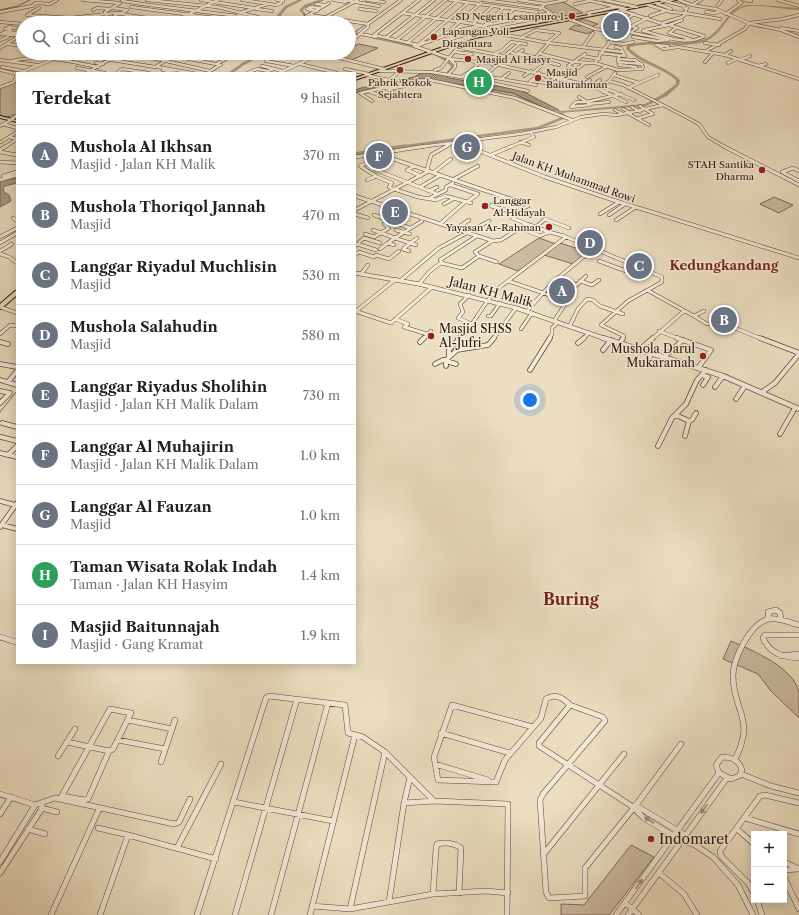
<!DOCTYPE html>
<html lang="id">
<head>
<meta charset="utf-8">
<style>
  body { margin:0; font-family:"Libre Caslon Text",serif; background:#f6f6f6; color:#202124 }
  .controls { position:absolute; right:12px; bottom:12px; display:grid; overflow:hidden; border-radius:0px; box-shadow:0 2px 10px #0003 }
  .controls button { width:36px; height:36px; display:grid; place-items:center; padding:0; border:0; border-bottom:1px solid #e0e0e0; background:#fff; color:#202124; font:20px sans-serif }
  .you { position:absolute; left:530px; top:400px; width:14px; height:14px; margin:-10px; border:3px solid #fff; border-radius:50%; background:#1a73e8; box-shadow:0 0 0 6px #1a73e833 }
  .badge { display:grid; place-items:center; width:26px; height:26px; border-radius:50%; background:#0f766e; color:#fff; font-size:13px; font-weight:700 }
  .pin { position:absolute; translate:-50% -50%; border:2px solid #fff; box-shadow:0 1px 4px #0006 }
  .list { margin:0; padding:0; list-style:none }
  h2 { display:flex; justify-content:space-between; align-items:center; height:52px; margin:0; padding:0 16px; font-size:17px }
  h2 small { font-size:13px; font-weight:400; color:#757577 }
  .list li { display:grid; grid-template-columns:26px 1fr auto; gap:12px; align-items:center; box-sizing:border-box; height:60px; padding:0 16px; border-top:1px solid #e0e0e0 }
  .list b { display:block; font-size:15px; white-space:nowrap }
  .list p { margin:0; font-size:13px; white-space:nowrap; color:#757577 }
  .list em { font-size:13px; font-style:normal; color:#757577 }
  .icon { flex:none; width:22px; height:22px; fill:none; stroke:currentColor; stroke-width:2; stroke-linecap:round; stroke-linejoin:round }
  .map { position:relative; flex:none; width:799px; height:915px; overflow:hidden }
  .search { position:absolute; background:#fff; box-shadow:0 2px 10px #0003; left:16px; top:16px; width:340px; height:44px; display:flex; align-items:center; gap:10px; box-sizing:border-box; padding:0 14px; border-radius:22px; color:#757577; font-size:15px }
  .panel { position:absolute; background:#fff; box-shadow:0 2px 10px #0003; left:16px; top:72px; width:340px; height:592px; border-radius:0px }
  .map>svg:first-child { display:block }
</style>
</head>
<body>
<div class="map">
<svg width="799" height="915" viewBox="0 0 799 915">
  <rect width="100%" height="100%" fill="#ecdfc1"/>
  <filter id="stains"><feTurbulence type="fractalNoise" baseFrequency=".005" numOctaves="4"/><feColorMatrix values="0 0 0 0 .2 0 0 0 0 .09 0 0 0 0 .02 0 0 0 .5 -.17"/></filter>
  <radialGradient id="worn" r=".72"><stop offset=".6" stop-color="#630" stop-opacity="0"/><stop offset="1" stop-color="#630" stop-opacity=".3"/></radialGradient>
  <!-- green -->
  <path fill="#ccbda2" stroke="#7c6956" d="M561 1 583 13 557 17 543 7 547 4Z
    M583 19 598 24 593 26 596 29 588 34 569 29 575 25 580 26 583 24 576 22Z
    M359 44 378 48 352 60 334 56 339 53H349V48Z
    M17 81V114L7 117 0 116V87Z
    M442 82 513 93 541 107 508 95Z
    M774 197 793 205 779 213 760 204Z
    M539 238 556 244 518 271 499 264Z
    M560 243 588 252 573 264 544 255Z
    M731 641C752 650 795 668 799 693 799 701 799 710 799 718L771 691 758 674 723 659Z
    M631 845 654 857 609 915H561V904L584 905Z"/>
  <!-- water -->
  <path fill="#ab9a83" stroke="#796553" d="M422 73H436L430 79C410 77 375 87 355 93V90L361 88 414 77Z
    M437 74 448 75 447 77 449 78 520 90 559 110 551 111 513 93 431 80Z
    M17 178V183L5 186 3 188 4 192 9 195 11 201 0 207V181Z"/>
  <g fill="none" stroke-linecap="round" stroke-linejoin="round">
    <!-- stream -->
    <path stroke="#796553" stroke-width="1" d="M0 10 18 6 30 0
      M367 23 391 6
      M349 36 365 25
      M0 412 17 391"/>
    <!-- canal-far1 -->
    <path stroke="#ab9a83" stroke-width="2.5" d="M316 23 307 18 301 10 305 6 322 0
      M349 32 363 35
      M372 37C394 42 439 49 453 67L444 77
      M399 147 538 128 565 117 560 112"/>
    <!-- canal -->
    <path stroke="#ab9a83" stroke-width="3.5" d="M355 154 405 146"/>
    <!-- river -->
    <path fill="#ab9a83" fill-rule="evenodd" d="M298 0H303L287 8 281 15 283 19 289 23C282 23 280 21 277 15L285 6Z
      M746 5H760L799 8V10C783 10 758 3 744 7 725 13 723 38 700 43 678 48 654 41 630 47V49C645 63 666 66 680 80L679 85 667 96 646 106 560 113 546 107 548 106 561 111 645 104 663 94 676 84V80C661 67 640 64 626 49L627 45C639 42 651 41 664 41 676 42 691 44 704 39 722 33 725 10 746 5Z
      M262 53H267L244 65 233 73H228L242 63Z"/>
    <defs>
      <path id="minor-far3" d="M83 0 120 3
        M147 0 217 7 258 17
        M201 0 214 2
        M242 0 276 5 281 3
        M277 0 283 1
        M334 0 346 2
        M345 0 379 6
        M367 0 384 2
        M450 0 537 12
        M484 0 543 8 561 20
        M519 0 545 4 540 9
        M587 0 626 9
        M604 0 637 7
        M661 0 684 6V8H687L685 13 720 19
        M744 0 751 1
        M778 0 799 6
        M122 1 150 5
        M214 2 254 8
        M656 3 671 9
        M316 4 325 5
        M545 4 566 0
        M575 4 589 1
        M150 5 237 16
        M648 5 671 12 685 13
        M692 5 701 0
        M718 5 722 0
        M131 7 214 18 233 23
        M39 8 27 15 70 18 115 13 173 22
        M113 8 127 10 122 13
        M256 9 272 11
        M360 9 376 11
        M93 10 97 8 110 9
        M620 10 666 25
        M317 11 307 9 310 7 320 8
        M0 12 32 6 36 3 50 4 57 0
        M105 12 120 3
        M242 12 268 4
        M706 12 715 13 720 11
        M402 13 480 25 501 34 549 43 622 52
        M726 14 741 3 738 0
        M238 15 255 19
        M311 15 368 24
        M590 15 588 13 617 7
        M650 16 665 11
        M90 17 102 19 107 16
        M305 17 329 3
        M326 17 358 0
        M234 19 253 22
        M569 19 595 29 620 33
        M72 20 80 21 88 18
        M81 21 95 23
        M0 22 23 24
        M500 22 514 9
        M623 22 634 14
        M29 23 42 17
        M102 23 120 13
        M132 23 142 17
        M185 23 191 20 203 23
        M662 23 682 17 687 13
        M473 24 493 6
        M485 25 503 8
        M630 26 637 28 631 32
        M503 28 557 18
        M676 28 669 33 690 39
        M781 28 799 31
        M11 30 5 29 9 27 16 28
        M644 30 669 25 682 20
        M623 31 668 40 657 41 633 37
        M643 31C661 35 687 47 704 36L669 25
        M613 32 619 27
        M17 33 5 32 1 34 23 36
        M447 33 481 3
        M14 34 23 30
        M361 34 376 37
        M374 35 418 45 468 3
        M374 35 419 0
        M387 37 434 0
        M522 37 536 30 559 33 547 43
        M0 40 8 37
        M397 40 446 0
        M458 42 455 41 490 31
        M608 42 624 44 633 42
        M407 43 457 1
        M455 43 460 45 449 58 451 59 495 64 592 86 626 102
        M705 43 719 45
        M8 44 23 46
        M349 44 354 43V39L368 27V24L401 0
        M419 45 464 29 550 13
        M414 46 449 58
        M668 46 656 45 664 49 678 47 725 55 799 79
        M458 47 503 56
        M583 47 593 33
        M0 48 19 36
        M706 51 745 29 749 23 783 19 799 15
        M455 52 472 54
        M69 53 155 67 179 53
        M122 53 167 61
        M197 53 216 57
        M227 53 242 55 253 53
        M289 53 308 59
        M512 53 521 55
        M600 53 625 56 621 48 616 47
        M323 54 384 69
        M494 54 503 50 511 42 526 44
        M517 54 523 50
        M541 54 573 62 595 63C611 36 620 31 648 18
        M725 55 731 51
        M28 56 33 53
        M174 56 221 65
        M520 56 522 54 537 58
        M583 56 599 59
        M619 56 618 62 642 64
        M535 59 559 65
        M618 59 635 60 642 65
        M0 60 37 65
        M61 60 72 54
        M740 60 750 56
        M12 61C40 54 70 61 98 67
        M166 61 210 71 220 65
        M266 61 294 66
        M705 62 713 53
        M96 63 103 64
        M530 63 549 43
        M595 63 618 70 642 69 643 67
        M620 63 619 65 636 67
        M728 63 737 59
        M216 64 234 55
        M300 64 337 73
        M495 64 520 43
        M262 66 283 71
        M758 66 766 64
        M2 67 23 71
        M158 67 193 73
        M77 68 105 73
        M345 69 369 74
        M575 69 568 66 585 54
        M0 70 17 74
        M163 70 176 73
        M435 70 441 68 449 58
        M380 71 431 72 479 80 496 66
        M534 72 541 66
        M20 73 51 60
        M117 73 122 69 149 73
        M247 73 257 69 268 71 274 69
        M279 73 322 53
        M571 73 585 63
        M366 75 389 80 399 72
        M448 75 455 67V64L451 60
        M614 75 639 83 658 75
        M484 76 536 85
        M524 76 531 71
        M461 77 471 71 480 62
        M546 77 554 70
        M587 77 606 67
        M501 79 509 73
        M479 80 528 91
        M558 80 567 72
        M531 81 546 83 554 79
        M609 81 623 85 663 105
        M530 82 539 73
        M584 84 590 80
        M592 86 600 80
        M0 87 14 82 17 74
        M597 88 609 81 615 73
        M628 88 639 83
        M390 89 405 86
        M368 91 384 97 396 94 384 87
        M603 92 609 90 634 100
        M579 97 587 102
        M372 101 360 93 414 81 430 80 515 98 572 120
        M588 104 609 102
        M590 105 571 107 576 102H586L621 94
        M632 107 640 112
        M623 109 631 113
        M615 110 623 114
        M629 114 649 125
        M639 118 653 114 640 106
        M3 124 17 128
        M0 126 11 120
        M17 132 9 137 17 139
        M1 142 9 137
        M457 142 470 147
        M520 142 529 145
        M5 147 17 139
        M420 147 520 134 556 127 581 117 602 114 618 115 663 105 699 124 708 137 725 147
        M445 147 454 142
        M510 147 534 137 531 133"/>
      <path id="minor-far2" d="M467 146 545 177 610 199 799 258
        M723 146 799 185
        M0 150 6 146
        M0 152 17 155
        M378 154C428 170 477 189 527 204L528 206 524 208
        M491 155 512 146
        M355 157 426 146
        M0 162 17 163
        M367 163 375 167 376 170 437 194
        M415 166 407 170 421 176
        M427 170 431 155 447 146
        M799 171 793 168 782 172 799 181
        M434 172 451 159
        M3 176 17 172
        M375 176 392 183 389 187 393 189
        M376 176 360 166 383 156
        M454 179 478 166
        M0 180 17 175
        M367 180 374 177
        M451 185 478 194 467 202
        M420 187 439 176
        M394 189 418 197 436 200 446 196 471 203
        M429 191 437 187
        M355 196 493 241 501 240 520 228
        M430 198 446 190V187L453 183
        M444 204 453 199
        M491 206 516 213 512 218 527 224 520 228 540 236 549 232 564 236 662 277V282L628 301 601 325 624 336 623 339
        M491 206 502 196
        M355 210 429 171
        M355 214 368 218
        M600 214 619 202
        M374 215 410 228
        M609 215 625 204
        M13 218 17 221
        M616 220 636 207
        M441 223 465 202
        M527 224 549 232
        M536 227 545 219 569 228
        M456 229 469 220
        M373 230 395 238 388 243 394 245
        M396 230 410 234
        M365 234 374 237 389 228 384 224 405 213
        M0 237 17 228
        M0 243 17 233
        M357 244 376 250
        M416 245 395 238 422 221
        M355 246 364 238 380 243
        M380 249 388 243
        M0 251 12 244
        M409 251 403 249 417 238
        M0 254 9 257 17 263
        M355 255 359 252 374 257 376 255 389 259 399 251
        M479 256 497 262
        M599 261 626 271 635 267
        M441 263 462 268 479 256 475 252 492 241
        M361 274 368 265
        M558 278 577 285
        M401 280 439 248 489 221
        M508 281 561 299
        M580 281 592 285 599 280
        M419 284 429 272 442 262 440 260 477 236
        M647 290 694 316 704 311
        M469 295 460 304 463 312 458 318 472 324 488 300 500 287 566 237
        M0 307 17 313
        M355 311 391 323 432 287
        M527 311 552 283 594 248
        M355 312 396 279
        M488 316H491L500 303
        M694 316 707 324H725L762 339
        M395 319 408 324 404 327 427 334
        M554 321 566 303 562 299 586 276
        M569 327 578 309 587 299 593 300 600 306 623 314
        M521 329 532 313
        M659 331 680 339
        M0 334 10 325 17 326
        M423 339 431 331
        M458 339 472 324
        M493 339 516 308
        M549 339 552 334V328L558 322
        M583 339 589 333
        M652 339 684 311"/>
      <path id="minor-far1" d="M677 338 711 350 698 368
        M760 338 799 353
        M458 339 459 338
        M0 342 8 344
        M420 342 424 338
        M578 343 584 338
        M620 343 623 338
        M640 349 653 338
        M603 350 611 340
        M449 356V350L458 340
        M664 357 683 340
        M648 360 652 353
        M0 364 17 367
        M435 364 443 360 456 364
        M446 366V360L457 350 488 345 494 338
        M530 370 550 338
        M702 375 708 377 703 385
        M0 380 17 385
        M8 382 17 371
        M715 387 723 376
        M0 391 10 393 0 403
        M762 392 775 383 799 354
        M736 399 745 386
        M676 415 689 421 685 436
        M689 421 692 420 696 413
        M2 423 17 427
        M780 434 795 408
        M1 437 17 441
        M658 446 672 418 686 404 697 380 706 370
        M0 453 17 457
        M8 455 17 446
        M0 501 15 505
        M2 525 17 529
        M0 527 17 503"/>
      <path id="minor" d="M769 619 768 612 776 610 780 613 781 620
        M799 635H765L763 638C770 654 783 657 799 658
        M0 637 16 642
        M781 656 799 654
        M570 705 603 717 605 721 543 794 540 800 546 892 549 898 585 896V868L636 805 681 744
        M128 720 172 729
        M533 727 452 705 434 757 438 780 496 782 505 760 541 718 546 699C556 693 563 698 570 705L539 743V746L630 805 644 818 680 840 695 845 713 857 738 885 753 915
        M441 733 510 753
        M118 740 165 749
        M67 742 109 751
        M58 756 75 729
        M722 757C732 757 739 760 742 770L739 776 731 779 719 773 716 765Z
        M735 759C756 719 733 711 733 676 733 659 750 623 769 619 779 617 790 623 799 625
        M161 762 175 720
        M435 764 488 780
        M741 774 771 786 799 793
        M0 794 35 805 55 798 174 824 179 822 190 799
        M60 799 110 709 131 713 113 749 109 751 88 799 84 800 62 796
        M234 802 333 821
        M404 803 434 801
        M635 805 685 835 693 844
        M41 808 57 812
        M0 814 11 797
        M745 818 799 834
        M98 828 128 835 100 915
        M28 829 45 834
        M737 829 754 844
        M128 835 216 859
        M177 848 221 764
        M543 855 624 754
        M0 862 35 805
        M784 862 799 869
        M784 870 798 869
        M0 873 41 810 42 803
        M659 873 684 894 697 915
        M784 877 799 909
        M754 893 748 883 721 856 720 851 760 796 765 795 799 803
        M433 894 436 849 437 844C445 842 454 843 461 848L459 893
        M757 900 762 915
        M389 902 404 803 410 777
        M625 903 639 915
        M312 906 350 909 433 894 486 891 508 893
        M350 909 385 752
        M51 915 99 809
        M197 915 266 698 269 696 345 705 348 733 363 737 385 752 434 801 508 804 507 915
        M235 915 297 699
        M271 915 328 703
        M310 915 355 735
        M616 915 719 773
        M628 915 727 778"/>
      <path id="tertiary-far2" d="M679 0 692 5 716 9 751 24 781 30 799 37
        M170 23 218 0
        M86 73 121 53
        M11 120 17 115"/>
      <path id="tertiary-far1" d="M355 273 419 284 516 308 606 339"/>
      <path id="tertiary" d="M603 338 723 376 799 409"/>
      <path id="primary" d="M670 0H677L475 38 355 80V78L474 36Z
        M0 116 17 120V122L0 118Z
        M15 291H17V295L2 308 0 309V304Z"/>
    </defs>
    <!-- minor-far3 casing -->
    <use href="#minor-far3" stroke="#5d4838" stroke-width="3.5"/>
    <!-- minor-far2 casing -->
    <use href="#minor-far2" stroke="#5d4838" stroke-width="4"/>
    <!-- minor-far1 casing -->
    <use href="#minor-far1" stroke="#5d4838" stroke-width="5.5"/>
    <!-- minor casing -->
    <use href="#minor" stroke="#5d4838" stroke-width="6"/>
    <!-- tertiary-far2 casing -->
    <use href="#tertiary-far2" stroke="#5d4838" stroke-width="3.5"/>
    <!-- tertiary-far1 casing -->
    <use href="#tertiary-far1" stroke="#5d4838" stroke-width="4.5"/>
    <!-- tertiary casing -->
    <use href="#tertiary" stroke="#5d4838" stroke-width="6"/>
    <!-- primary casing -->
    <use href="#primary" stroke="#2d150b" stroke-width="2"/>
    <!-- minor-far3 -->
    <use href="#minor-far3" stroke="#f3ead7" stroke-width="2.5"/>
    <!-- minor-far2 -->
    <use href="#minor-far2" stroke="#f3ead7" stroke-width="3"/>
    <!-- minor-far1 -->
    <use href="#minor-far1" stroke="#f3ead7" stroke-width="4"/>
    <!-- minor -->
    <use href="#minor" stroke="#f3ead7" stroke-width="5"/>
    <!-- tertiary-far2 -->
    <use href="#tertiary-far2" stroke="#f3ead7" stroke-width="2.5"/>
    <!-- tertiary-far1 -->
    <use href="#tertiary-far1" stroke="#f3ead7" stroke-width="3.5"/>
    <!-- tertiary -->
    <use href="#tertiary" stroke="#f3ead7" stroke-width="4.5"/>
    <!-- primary -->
    <use href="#primary" fill="#ecdfc1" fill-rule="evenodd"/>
  </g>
  <!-- one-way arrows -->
  <defs><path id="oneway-solid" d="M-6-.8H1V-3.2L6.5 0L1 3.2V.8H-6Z"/></defs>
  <g fill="#9a8a7b">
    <use href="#oneway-solid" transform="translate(704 809) rotate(126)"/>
    <use href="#oneway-solid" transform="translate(649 820) rotate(-147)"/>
    <use href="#oneway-solid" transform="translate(639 884) rotate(-54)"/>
  </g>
  <!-- markers -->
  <g fill="#8f2418" stroke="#f3ead7" stroke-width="1.5">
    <circle cx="572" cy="16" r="4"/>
    <circle cx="434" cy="37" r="4"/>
    <circle cx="468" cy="59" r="4"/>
    <circle cx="400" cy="70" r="4"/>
    <circle cx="538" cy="78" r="4"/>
    <circle cx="762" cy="170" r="4"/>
    <circle cx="485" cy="206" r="4"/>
    <circle cx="549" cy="227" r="4"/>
    <circle cx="431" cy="336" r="4"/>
    <circle cx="703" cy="356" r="4"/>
    <circle cx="651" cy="839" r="4"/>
  </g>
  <g text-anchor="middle" stroke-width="3" stroke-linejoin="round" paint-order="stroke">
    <!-- far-poi labels -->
    <g font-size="10" fill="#2d150b" stroke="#f3ead7" text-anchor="start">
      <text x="564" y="20" text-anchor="end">SD Negeri Lesanpuro 1</text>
      <text x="442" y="35">Lapangan Voli<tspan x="442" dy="12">Dirgantara</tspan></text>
      <text x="476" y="63">Masjid Al Hasyr</text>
      <text x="546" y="76">Masjid<tspan x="546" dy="12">Baiturahman</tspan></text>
      <text x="400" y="86" text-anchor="middle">Pabrik Rokok<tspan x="400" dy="12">Sejahtera</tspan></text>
      <text x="754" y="168" text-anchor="end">STAH Santika<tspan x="754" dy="12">Dharma</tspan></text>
      <text x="493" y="204">Langgar<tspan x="493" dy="12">Al Hidayah</tspan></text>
      <text x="541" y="231" text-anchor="end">Yayasan Ar-Rahman</text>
    </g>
    <!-- far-street labels -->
    <g font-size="10" fill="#2d150b" stroke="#f3ead7">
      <text transform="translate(574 177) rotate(20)" y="4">Jalan KH Muhammad Rowi</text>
    </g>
    <!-- street labels -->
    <g font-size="12" fill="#2d150b" stroke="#f3ead7">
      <text transform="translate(491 292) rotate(15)" y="4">Jalan KH Malik</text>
    </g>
    <!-- poi labels -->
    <g font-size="12" fill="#2d150b" stroke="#f3ead7" text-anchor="start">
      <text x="439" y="333">Masjid SHSS<tspan x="439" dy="14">Al-Jufri</tspan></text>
      <text x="695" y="353" text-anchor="end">Mushola Darul<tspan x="695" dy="14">Mukaramah</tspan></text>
    </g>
    <!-- far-district labels -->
    <g font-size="13" font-weight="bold" fill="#7a1f14" stroke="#f3ead7">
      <text x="724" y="270">Kedungkandang</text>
    </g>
    <!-- near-poi labels -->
    <g font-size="14" fill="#2d150b" stroke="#f3ead7" text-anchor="start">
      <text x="659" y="844">Indomaret</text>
    </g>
    <!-- district labels -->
    <g font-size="16" font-weight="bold" fill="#7a1f14" stroke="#f3ead7">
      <text x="571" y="605">Buring</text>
    </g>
  </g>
  <rect width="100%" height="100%" filter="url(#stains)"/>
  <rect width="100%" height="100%" fill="url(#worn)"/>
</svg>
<div class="controls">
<button>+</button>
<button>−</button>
</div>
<div class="you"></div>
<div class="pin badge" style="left:562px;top:291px;background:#6b7280">A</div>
<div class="pin badge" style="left:724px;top:320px;background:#6b7280">B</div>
<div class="pin badge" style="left:639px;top:266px;background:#6b7280">C</div>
<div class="pin badge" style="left:590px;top:243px;background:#6b7280">D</div>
<div class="pin badge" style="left:395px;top:212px;background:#6b7280">E</div>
<div class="pin badge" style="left:379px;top:156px;background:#6b7280">F</div>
<div class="pin badge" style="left:467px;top:147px;background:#6b7280">G</div>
<div class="pin badge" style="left:479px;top:82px;background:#2e9e5b">H</div>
<div class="pin badge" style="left:616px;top:26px;background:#6b7280">I</div>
<div class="search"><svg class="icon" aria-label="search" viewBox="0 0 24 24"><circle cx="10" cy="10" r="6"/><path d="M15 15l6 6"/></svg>Cari di sini</div>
<section class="panel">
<h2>Terdekat<small>9 hasil</small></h2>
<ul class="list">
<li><span class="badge" style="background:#6b7280">A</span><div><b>Mushola Al Ikhsan</b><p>Masjid · Jalan KH Malik</p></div><em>370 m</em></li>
<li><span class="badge" style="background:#6b7280">B</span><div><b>Mushola Thoriqol Jannah</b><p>Masjid</p></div><em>470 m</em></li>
<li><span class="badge" style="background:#6b7280">C</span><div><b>Langgar Riyadul Muchlisin</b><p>Masjid</p></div><em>530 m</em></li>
<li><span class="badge" style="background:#6b7280">D</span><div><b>Mushola Salahudin</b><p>Masjid</p></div><em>580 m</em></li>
<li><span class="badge" style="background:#6b7280">E</span><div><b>Langgar Riyadus Sholihin</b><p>Masjid · Jalan KH Malik Dalam</p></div><em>730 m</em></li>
<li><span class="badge" style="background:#6b7280">F</span><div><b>Langgar Al Muhajirin</b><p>Masjid · Jalan KH Malik Dalam</p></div><em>1.0 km</em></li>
<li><span class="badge" style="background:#6b7280">G</span><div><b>Langgar Al Fauzan</b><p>Masjid</p></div><em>1.0 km</em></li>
<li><span class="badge" style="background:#2e9e5b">H</span><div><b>Taman Wisata Rolak Indah</b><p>Taman · Jalan KH Hasyim</p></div><em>1.4 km</em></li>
<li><span class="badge" style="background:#6b7280">I</span><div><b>Masjid Baitunnajah</b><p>Masjid · Gang Kramat</p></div><em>1.9 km</em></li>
</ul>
</section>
</div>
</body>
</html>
